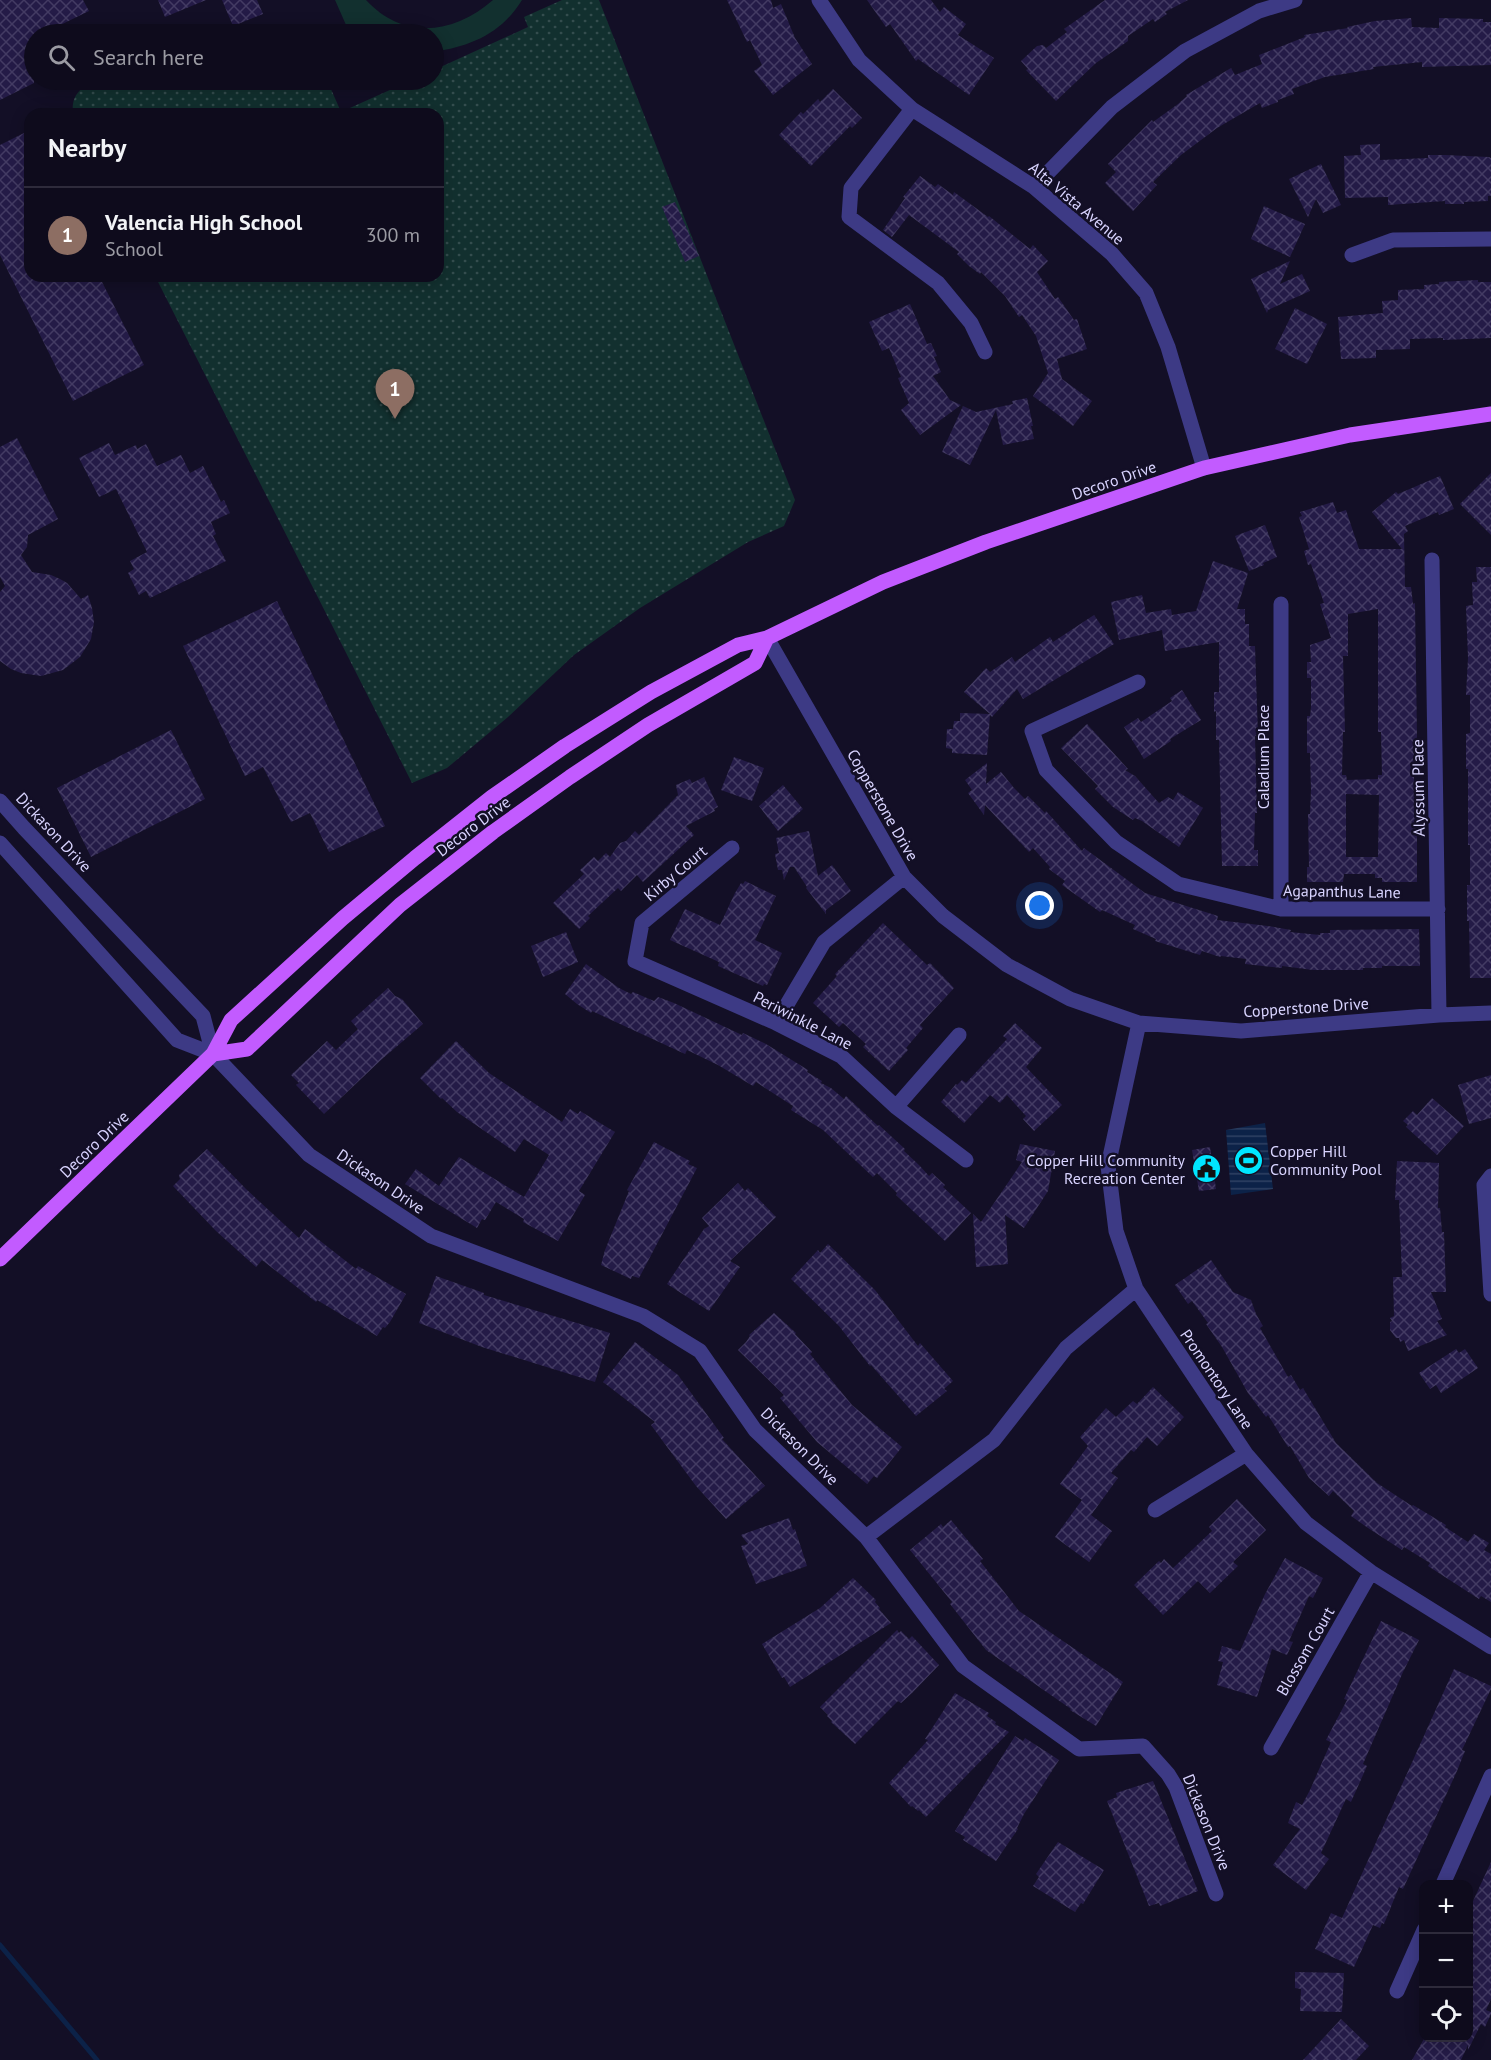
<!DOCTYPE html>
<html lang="en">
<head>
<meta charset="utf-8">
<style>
  body { margin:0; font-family:"PT Sans",sans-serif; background:#1c1929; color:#f1f3f6 }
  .controls { position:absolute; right:18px; bottom:18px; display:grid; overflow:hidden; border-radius:12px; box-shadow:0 3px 15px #0003 }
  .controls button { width:54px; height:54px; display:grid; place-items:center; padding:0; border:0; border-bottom:2px solid #2e2b3b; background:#0e0b1c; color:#f1f3f6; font:30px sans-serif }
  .you { position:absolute; left:1040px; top:906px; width:21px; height:21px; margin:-15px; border:4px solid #fff; border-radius:50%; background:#1a73e8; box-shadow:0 0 0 9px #1a73e833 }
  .badge { display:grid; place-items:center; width:39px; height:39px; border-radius:50%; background:#2563eb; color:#fff; font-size:20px; font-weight:700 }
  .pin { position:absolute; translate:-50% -50px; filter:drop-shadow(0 2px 3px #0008) }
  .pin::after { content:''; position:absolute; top:32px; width:21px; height:18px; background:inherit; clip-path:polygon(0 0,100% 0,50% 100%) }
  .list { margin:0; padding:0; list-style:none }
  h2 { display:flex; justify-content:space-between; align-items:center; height:78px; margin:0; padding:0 24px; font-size:26px }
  h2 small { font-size:20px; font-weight:400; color:#9b9ba3 }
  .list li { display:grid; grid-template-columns:39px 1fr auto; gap:18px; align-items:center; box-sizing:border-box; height:96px; padding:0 24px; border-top:2px solid #2e2b3b }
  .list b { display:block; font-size:22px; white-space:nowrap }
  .list p { margin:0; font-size:20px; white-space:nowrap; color:#9b9ba3 }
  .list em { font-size:20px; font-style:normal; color:#9b9ba3 }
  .icon { flex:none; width:33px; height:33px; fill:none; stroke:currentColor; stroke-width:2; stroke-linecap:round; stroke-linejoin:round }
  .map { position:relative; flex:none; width:1491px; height:2060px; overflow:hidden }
  .search { position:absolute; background:#0e0b1c; box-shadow:0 3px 15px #0003; left:24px; top:24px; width:420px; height:66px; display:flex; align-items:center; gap:15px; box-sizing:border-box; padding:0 21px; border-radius:33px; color:#9b9ba3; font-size:22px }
  .panel { position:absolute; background:#0e0b1c; box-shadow:0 3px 15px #0003; left:24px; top:108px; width:420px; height:174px; border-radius:18px }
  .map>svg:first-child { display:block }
</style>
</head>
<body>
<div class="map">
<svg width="1491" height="2060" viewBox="0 0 1491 2060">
  <defs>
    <pattern id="park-dots" width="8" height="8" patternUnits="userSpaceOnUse" patternTransform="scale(1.5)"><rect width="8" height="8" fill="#12302f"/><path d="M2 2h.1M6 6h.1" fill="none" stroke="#344d4e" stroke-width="1.8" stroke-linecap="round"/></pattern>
    <pattern id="water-rules" width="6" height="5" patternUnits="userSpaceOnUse" patternTransform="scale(1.5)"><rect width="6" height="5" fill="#0c2248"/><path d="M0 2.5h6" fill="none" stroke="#2f4163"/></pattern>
    <pattern id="building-cross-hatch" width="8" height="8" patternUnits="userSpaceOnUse" patternTransform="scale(1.5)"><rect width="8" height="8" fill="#241b47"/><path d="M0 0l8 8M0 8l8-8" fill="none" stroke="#433b63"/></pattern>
  </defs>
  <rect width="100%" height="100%" fill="#130f26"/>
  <!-- grass -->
  <path fill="#12302f" d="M335 0H366C404 41 454 34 493 0H522C501 34 471 46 434 52V34H350Z"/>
  <!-- park -->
  <path fill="url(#park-dots)" d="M562 0H599L795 500 784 526 748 542 640 608 574 655 508 717 447 768 412 783 155 276H438V114H73C71 95 80 88 96 80H327L341 112 412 80H434V70L528 27 524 17Z"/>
  <!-- water -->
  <path fill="url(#water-rules)" d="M1265 1123 1273 1189 1231 1195 1226 1130Z"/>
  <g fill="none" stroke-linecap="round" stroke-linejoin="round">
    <!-- stream -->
    <path stroke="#0c2248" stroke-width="5" d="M0 1945 97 2060"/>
  </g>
  <!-- building -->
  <path fill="url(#building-cross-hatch)" fill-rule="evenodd" d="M0 0H83L89 11 50 30 53 34H34V83L0 100Z
    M158 0H206L165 17Z
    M222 0H257L263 14 233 26Z
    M727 0H771L773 8 781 4 795 38 812 64 773 95 754 71 762 65 750 40 747 42Z
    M867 0H931L940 12 944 7 966 24 958 35 994 58 969 95 918 59 916 61 890 24 886 27Z
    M1105 0H1188L1165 12 1167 14 1155 22 1153 19 1128 36V41L1096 63 1056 101 1026 70 1028 69 1021 61 1037 46 1043 45 1046 48 1067 32 1064 29Z
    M1411 18 1412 27 1439 28V18L1483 19V22H1491V65L1422 67V62L1373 67 1374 69 1325 77 1292 89 1294 94 1278 100V102L1262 108 1260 103 1217 128 1181 155 1153 182 1157 185 1133 211 1105 183 1116 172 1108 164 1152 120 1153 122 1178 104 1187 96 1186 95 1231 68 1235 75 1262 64 1259 55 1305 37 1304 35 1348 28 1347 27 1375 21Z
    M833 89 862 118 852 128 850 126 811 166 779 135 801 112 803 114 818 99 820 102Z
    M30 130V276H99L144 365 73 401 0 255V145Z
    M1380 144V160L1428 158V155H1445L1489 157 1491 158V196H1488V201L1464 202V204H1445V201L1388 205V197L1345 198 1344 156 1361 155 1360 145Z
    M1321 164 1341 205 1323 213 1316 199 1308 217 1289 179Z
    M920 176 935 187 938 184 953 195 954 192 988 217 989 216 1030 249 1033 245 1048 261 1037 272 1055 299 1058 297 1074 320 1077 319 1087 349 1057 359 1062 379 1092 401 1073 426 1033 396 1048 373 1036 336 1022 315 1019 317 1005 296 981 272 980 274 969 266 957 254 959 252 909 215 892 237 883 230 905 198 903 197Z
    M675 202 699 256 685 262 662 207Z
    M1264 206 1305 224 1290 257 1251 239Z
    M1290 261 1280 284 1302 274 1310 291 1268 310 1267 313 1251 279Z
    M1478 280V282H1491V338L1443 340V338L1410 339V349L1376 350V358L1341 359 1338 317 1383 313 1382 301 1398 300V290L1424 289V285L1439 284V282Z
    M910 304 927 344 931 343 937 356 934 357 941 372 933 376 950 400 961 405 920 435 901 410 909 403 898 378 901 377 889 348 882 351 869 322Z
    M1295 308 1327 324 1307 364 1275 349Z
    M1027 398 1033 426H1031L1034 439 1003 445 996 410 970 465 942 452 963 406 976 412 1013 404 1012 401Z
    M17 438 58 519 28 535 27 547 21 555 32 572 51 575 60 579 67 583 81 599 88 595 92 608 94 622 91 639 80 657 63 670 41 676 21 673 11 669 0 661V592L5 586 0 577V447Z
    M109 443 115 455 136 445 137 449 146 444 157 466 181 455 190 473 203 466 221 502 224 500 230 513 211 522 216 534 213 536 226 561 150 598 146 591 139 595 128 573 134 569 130 561 147 552 116 489 99 497 79 458Z
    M1491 473V535L1460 504Z
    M1440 476 1454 509 1439 515 1438 512 1405 526 1408 531 1404 534 1405 587H1411L1413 604 1415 603 1417 737V753H1414V790H1416L1417 813V882H1382V878H1375V874H1344L1343 882H1307V867H1309L1308 814H1310L1311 790 1310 753H1307V716H1310L1311 708V678H1307V662H1311L1310 645 1331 638 1320 604 1324 603 1311 564 1308 565 1304 551 1309 549 1299 517 1302 516 1300 512 1333 502 1337 513 1346 510 1359 549H1402L1372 512 1396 492 1398 494ZM1378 609V732H1381L1382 775H1378V779L1347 780 1346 775H1342L1343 732H1345L1343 656H1348V614ZM1346 794 1379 795 1378 857H1346Z
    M1265 525 1277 557 1263 563 1264 565 1249 571 1235 536Z
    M1213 561 1248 573 1237 609H1245V624H1249V646H1255L1258 736H1255L1257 813H1255L1254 850H1258V866H1222L1219 740H1216V711L1214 712V692H1219V642L1165 651 1162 630 1119 640 1111 602 1142 595 1146 613 1171 609 1172 615 1196 611Z
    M1476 567H1491V978H1470L1469 921H1467V885H1470V845H1468V769H1466V734L1470 733V695H1466L1468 658 1466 606 1473 605 1472 582H1477Z
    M277 601 385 826 329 852 310 813 291 822 263 767 245 776 183 646Z
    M1094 615 1114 644 1023 699 1017 689 992 717 990 715 987 755 952 753V749L946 748 947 729H953L954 721H960V713L990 714 964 692 986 668 990 672 1012 657 1015 662 1050 637 1053 642Z
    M1182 690 1201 720 1170 739 1171 741 1144 759 1124 727 1138 718 1141 722 1172 701 1170 698Z
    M1087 724 1128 769 1125 770 1135 776 1159 803 1168 797 1173 800 1178 792 1203 808 1179 847 1142 821 1135 818 1133 820 1113 807 1095 789 1098 786 1061 748Z
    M171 730 205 799 91 857 57 788Z
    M734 757 764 768 752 801 721 790Z
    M987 763 986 784 1001 772 1014 788 1025 799 1028 796 1045 813 1046 811 1082 851 1084 848 1145 893 1218 916 1217 920 1268 926 1291 930 1290 932 1320 935V933H1330V930L1419 929 1420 966H1382V968H1363V970H1313L1282 966V968L1245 964 1246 959 1221 956 1220 957 1202 951 1200 955 1155 941 1156 939 1133 929 1135 925 1102 910 1100 912 1062 885 1065 881 1049 869 1050 867 1033 848 1029 852 985 805 984 815 968 793 972 790 965 780Z
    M704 777 718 807 714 809 715 811 686 826 694 835 643 882 637 875 621 891 618 888 588 916 590 918 579 929 553 903 584 874 580 870 594 857 598 861 606 853 610 857 620 843 626 841 635 831 639 835 678 795 676 785 690 779 692 783Z
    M783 785 803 809 778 831 759 806Z
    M809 831 818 876 832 865 851 891 826 910V914L806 888 807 887 794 867H790L784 880 782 870H778L775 854 779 853 776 838Z
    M745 881 776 896 755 940 782 953 767 985 764 984 763 986 718 966 719 962 670 940 685 909 720 925 735 893 741 883 743 884Z
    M883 923 927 965 930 963 954 988 920 1025 923 1028 906 1048 908 1050 889 1071 863 1047 866 1044 843 1023 839 1027 813 1003 837 976 835 974Z
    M566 932 578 962 543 977 531 946Z
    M586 964 619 988 631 994 633 992 654 1001 658 997 674 1003 742 1035 743 1033 766 1044 808 1070 807 1072 822 1081 821 1083 831 1088 844 1099 846 1096 878 1126 879 1125 905 1149 904 1151 919 1165 929 1176 932 1173 945 1185 943 1187 971 1213 945 1241 896 1195 897 1193 877 1173 873 1177 823 1130 791 1110 793 1106 756 1082 753 1086 718 1065 687 1050 685 1054 592 1011 591 1013 577 1004 565 994Z
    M388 988 395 996 402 999 423 1024 382 1059 324 1114 296 1085 299 1083 291 1075 327 1041 336 1050 358 1029 351 1021Z
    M1015 1023 1042 1048 1026 1067 1062 1105 1034 1131 1023 1119 1026 1116 1007 1095 1000 1103 990 1095 964 1123 941 1102 956 1084 957 1085 962 1080 966 1083 1007 1039 1003 1036Z
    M456 1041 489 1073 562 1122 570 1109 578 1114 580 1111 615 1132 579 1191 585 1195 558 1241 523 1222 524 1219 496 1202 485 1220 482 1219 477 1228 405 1184 416 1169 439 1186 459 1157 524 1197 549 1155 524 1139 515 1152 457 1112 442 1098 441 1099 420 1078Z
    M1491 1075V1118L1469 1124 1458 1085Z
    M1432 1098 1464 1126 1437 1155 1406 1127 1408 1125 1403 1121 1413 1111 1417 1115Z
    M654 1142 690 1161 688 1164 697 1168 639 1278 632 1276 631 1279 601 1265 605 1250 629 1191 627 1190Z
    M1020 1144 1055 1151 1048 1191 1024 1228 1005 1215 1008 1264 976 1267 973 1214 981 1222 1003 1190 1022 1162 1016 1160Z
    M1210 1147 1216 1189 1199 1191 1192 1150Z
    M207 1149 246 1189 299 1238 305 1229 356 1269 358 1266 406 1294 390 1322 385 1328 383 1327 377 1336 317 1300 316 1302 262 1260 256 1267 216 1231 173 1186 180 1179 179 1175 183 1171Z
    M1397 1161 1439 1163 1438 1208H1440L1442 1232H1444L1446 1292H1431L1442 1319 1437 1321 1447 1335 1408 1351 1404 1340 1400 1342 1399 1338H1396L1390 1330V1322L1392 1321 1390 1318 1394 1316 1393 1277H1402L1399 1200H1395Z
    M738 1183 745 1191 748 1188 776 1217 730 1261 740 1267 709 1311 667 1284 704 1229 709 1226 702 1218Z
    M828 1244 875 1290 918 1346 920 1343 953 1381 944 1389 947 1391 916 1416 871 1365 870 1366 839 1326 791 1279 818 1250 820 1253Z
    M1211 1260 1233 1292 1251 1300 1256 1314 1263 1326 1260 1328 1288 1377 1291 1375 1300 1390 1303 1388 1336 1443 1377 1483 1412 1506 1413 1505 1446 1525 1445 1527 1468 1542 1474 1534 1489 1543 1484 1550 1491 1554V1602L1481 1596 1479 1599 1428 1566 1430 1563 1404 1547 1402 1550 1368 1528 1351 1516 1354 1511 1333 1491 1329 1496 1309 1478 1290 1446 1288 1447 1268 1415 1266 1417 1248 1393 1222 1347 1206 1324 1208 1323 1192 1301 1188 1304 1175 1285Z
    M436 1276 484 1293V1295L610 1333 595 1382 482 1347 419 1323Z
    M774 1313 796 1333 795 1334 812 1352 810 1354 852 1405 902 1447 877 1478 874 1476 867 1484 817 1442 780 1398 784 1395 738 1350 746 1342 750 1336 749 1335Z
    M635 1342 678 1375 724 1438 722 1439 765 1486 726 1519 696 1486 662 1440 651 1425 655 1422 603 1382Z
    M1456 1349 1459 1353 1465 1349 1478 1368 1441 1393 1436 1385 1430 1389 1419 1373Z
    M1153 1387 1184 1417 1157 1446 1147 1437 1134 1452 1131 1450 1111 1473 1118 1478 1091 1515 1112 1531 1089 1562 1055 1537 1082 1500 1060 1484 1088 1446 1080 1437 1106 1408 1116 1417 1133 1401 1137 1404Z
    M1237 1499 1266 1530 1233 1562 1238 1566 1210 1593 1198 1581 1163 1615 1134 1585 1159 1561 1161 1563 1164 1559 1173 1568 1212 1531 1209 1527Z
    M789 1518 793 1530 795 1529 807 1566 756 1584 741 1546 748 1544 741 1535Z
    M951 1520 983 1559 980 1561 1019 1611 1123 1682 1096 1726 1070 1710 1071 1709 986 1650 950 1604 952 1602 910 1550 941 1524 943 1527Z
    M1285 1558 1323 1578 1313 1598 1309 1596 1289 1641 1293 1642 1287 1655 1272 1649 1257 1697 1217 1685 1223 1662 1218 1661 1222 1646 1240 1651 1265 1594Z
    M853 1578 876 1600 875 1602 880 1608 879 1609 891 1623 790 1687 784 1677 782 1678 762 1644 820 1608Z
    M1381 1621 1419 1640 1403 1672 1363 1764 1367 1766 1351 1802 1346 1799 1321 1853 1329 1859 1306 1890 1273 1865 1300 1829 1288 1823 1296 1802 1302 1805 1310 1790 1331 1742 1326 1740 1347 1700 1344 1699Z
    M897 1630 899 1633 901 1631 909 1639 912 1636 939 1665 912 1693 901 1703 898 1701 855 1744 831 1722 832 1721 827 1716 828 1715 820 1707Z
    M1454 1669 1491 1686V1689L1462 1750 1465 1751 1457 1771 1403 1889 1399 1887 1384 1924 1382 1923 1380 1928 1373 1925 1354 1967 1315 1949 1331 1913 1342 1918Z
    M955 1693 989 1713 987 1716 996 1722 995 1724 1009 1732 926 1817 919 1810 918 1811 912 1806 911 1807 889 1783 928 1740 925 1739Z
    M1015 1736 1023 1741 1025 1738 1059 1760 1024 1814 1017 1828 1018 1829 996 1861 963 1840 965 1837 955 1831Z
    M1153 1781 1198 1891 1160 1906 1159 1903 1149 1906 1107 1801 1117 1797 1116 1793Z
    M1058 1842 1104 1870 1083 1904 1081 1903 1075 1912 1033 1886 1039 1877 1036 1874Z
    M1491 1862V1999L1486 2010 1491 2012V2014L1485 2027 1481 2024 1468 2050V2045L1461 2060H1412L1425 2037H1468V1912Z
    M1295 1972 1344 1973 1342 2012 1300 2011 1301 1989 1295 1988Z
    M1341 2019 1369 2046 1356 2060H1303Z"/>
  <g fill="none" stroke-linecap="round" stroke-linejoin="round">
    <!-- minor -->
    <path stroke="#3d3a85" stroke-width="15" d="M819 0 859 60 912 109 1034 187 1112 254 1146 293 1168 347 1204 468
      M912 109 851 188 849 217 938 283 971 323 985 352
      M1034 187 1112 107 1185 51 1259 11 1295 0
      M1352 255 1393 240 1491 239
      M1432 560 1439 1015
      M767 638 904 877 943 916 1007 965 1070 999 1139 1023 1241 1031 1439 1015 1491 1013
      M1138 682 1032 731 1046 770 1116 842 1178 884 1281 909H1438
      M0 801 24 828 203 1016 213 1054
      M0 843 177 1040 213 1054 309 1155 431 1236 643 1316 700 1351 755 1430 866 1537 963 1666 1079 1749 1143 1746 1168 1774 1176 1787 1216 1894
      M732 848 642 923 635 961 776 1023 841 1056 896 1107 966 1160
      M1281 909V604
      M776 1023 824 942 904 877
      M1139 1023 1108 1166 1116 1231 1136 1289 1246 1454 1306 1523 1371 1572 1491 1647
      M896 1107 959 1035
      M1491 1176 1484 1185 1491 1294
      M1155 1510 1246 1454
      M866 1537 994 1440 1066 1348 1136 1289
      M1271 1748 1371 1572
      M1443 1884 1491 1776
      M1397 1991 1424 1930"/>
    <!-- major -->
    <path stroke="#c25bff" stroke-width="15" d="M213 1054 247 1049 400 905 493 832 570 777 648 725 755 663 767 638
      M0 1259 213 1054 231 1020 343 918 415 858 492 797 565 746 651 692 738 645 767 638 883 582 986 542 1204 468 1350 435 1491 414"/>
  </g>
  <!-- icons -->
  <defs>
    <symbol id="stadium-disc" viewBox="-11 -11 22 22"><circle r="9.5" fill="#00e5ff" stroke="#130f26"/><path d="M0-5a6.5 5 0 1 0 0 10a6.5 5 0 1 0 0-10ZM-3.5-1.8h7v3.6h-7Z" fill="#111"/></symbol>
    <symbol id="civic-disc" viewBox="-11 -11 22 22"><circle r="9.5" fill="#00e5ff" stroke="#130f26"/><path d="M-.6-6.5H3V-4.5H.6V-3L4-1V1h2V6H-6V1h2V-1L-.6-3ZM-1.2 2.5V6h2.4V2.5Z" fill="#111"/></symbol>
  </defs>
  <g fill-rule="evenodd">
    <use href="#stadium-disc" x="1232" y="1144" width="33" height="33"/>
    <use href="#civic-disc" x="1190" y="1152" width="33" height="33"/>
  </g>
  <g text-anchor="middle" stroke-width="5" stroke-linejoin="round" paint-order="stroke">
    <!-- street labels -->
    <g font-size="16" fill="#d9d4ff" stroke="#130f26">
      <text transform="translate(1077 203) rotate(40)" y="6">Alta Vista Avenue</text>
      <text transform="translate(1114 480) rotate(-19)" y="6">Decoro Drive</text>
      <text transform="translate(1263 757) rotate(-90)" y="6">Caladium Place</text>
      <text transform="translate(1418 788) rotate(-91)" y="6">Alyssum Place</text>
      <text transform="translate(883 805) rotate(60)" y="6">Copperstone Drive</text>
      <text transform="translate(473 826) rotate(-37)" y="6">Decoro Drive</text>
      <text transform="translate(54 832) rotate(47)" y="6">Dickason Drive</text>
      <text transform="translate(675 873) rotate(-40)" y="6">Kirby Court</text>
      <text transform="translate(1342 891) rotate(1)" y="6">Agapanthus Lane</text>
      <text transform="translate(1306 1007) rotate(-4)" y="6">Copperstone Drive</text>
      <text transform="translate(803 1020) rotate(27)" y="6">Periwinkle Lane</text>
      <text transform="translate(94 1144) rotate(-44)" y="6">Decoro Drive</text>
      <text transform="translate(381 1181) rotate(34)" y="6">Dickason Drive</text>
      <text transform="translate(1217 1379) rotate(56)" y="6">Promontory Lane</text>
      <text transform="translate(800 1446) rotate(45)" y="6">Dickason Drive</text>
      <text transform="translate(1305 1651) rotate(-60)" y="6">Blossom Court</text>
      <text transform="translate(1207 1822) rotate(68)" y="6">Dickason Drive</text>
    </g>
    <!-- poi labels -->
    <g font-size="16" fill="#d9d4ff" stroke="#130f26" text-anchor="start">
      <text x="1270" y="1157">Copper Hill<tspan x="1270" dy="18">Community Pool</tspan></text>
      <text x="1185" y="1166" text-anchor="end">Copper Hill Community<tspan x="1185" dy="18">Recreation Center</tspan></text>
    </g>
  </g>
</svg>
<div class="controls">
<button>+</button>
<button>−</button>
<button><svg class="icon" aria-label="locate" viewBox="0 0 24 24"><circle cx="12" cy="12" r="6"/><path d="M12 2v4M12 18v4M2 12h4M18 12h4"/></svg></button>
</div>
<div class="you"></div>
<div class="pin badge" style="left:395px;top:419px;background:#8d6e63">1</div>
<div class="search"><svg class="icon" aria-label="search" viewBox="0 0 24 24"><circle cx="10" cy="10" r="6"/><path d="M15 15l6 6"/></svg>Search here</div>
<section class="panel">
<h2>Nearby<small></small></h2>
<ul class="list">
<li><span class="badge" style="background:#8d6e63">1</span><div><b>Valencia High School</b><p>School</p></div><em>300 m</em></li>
</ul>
</section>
</div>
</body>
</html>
